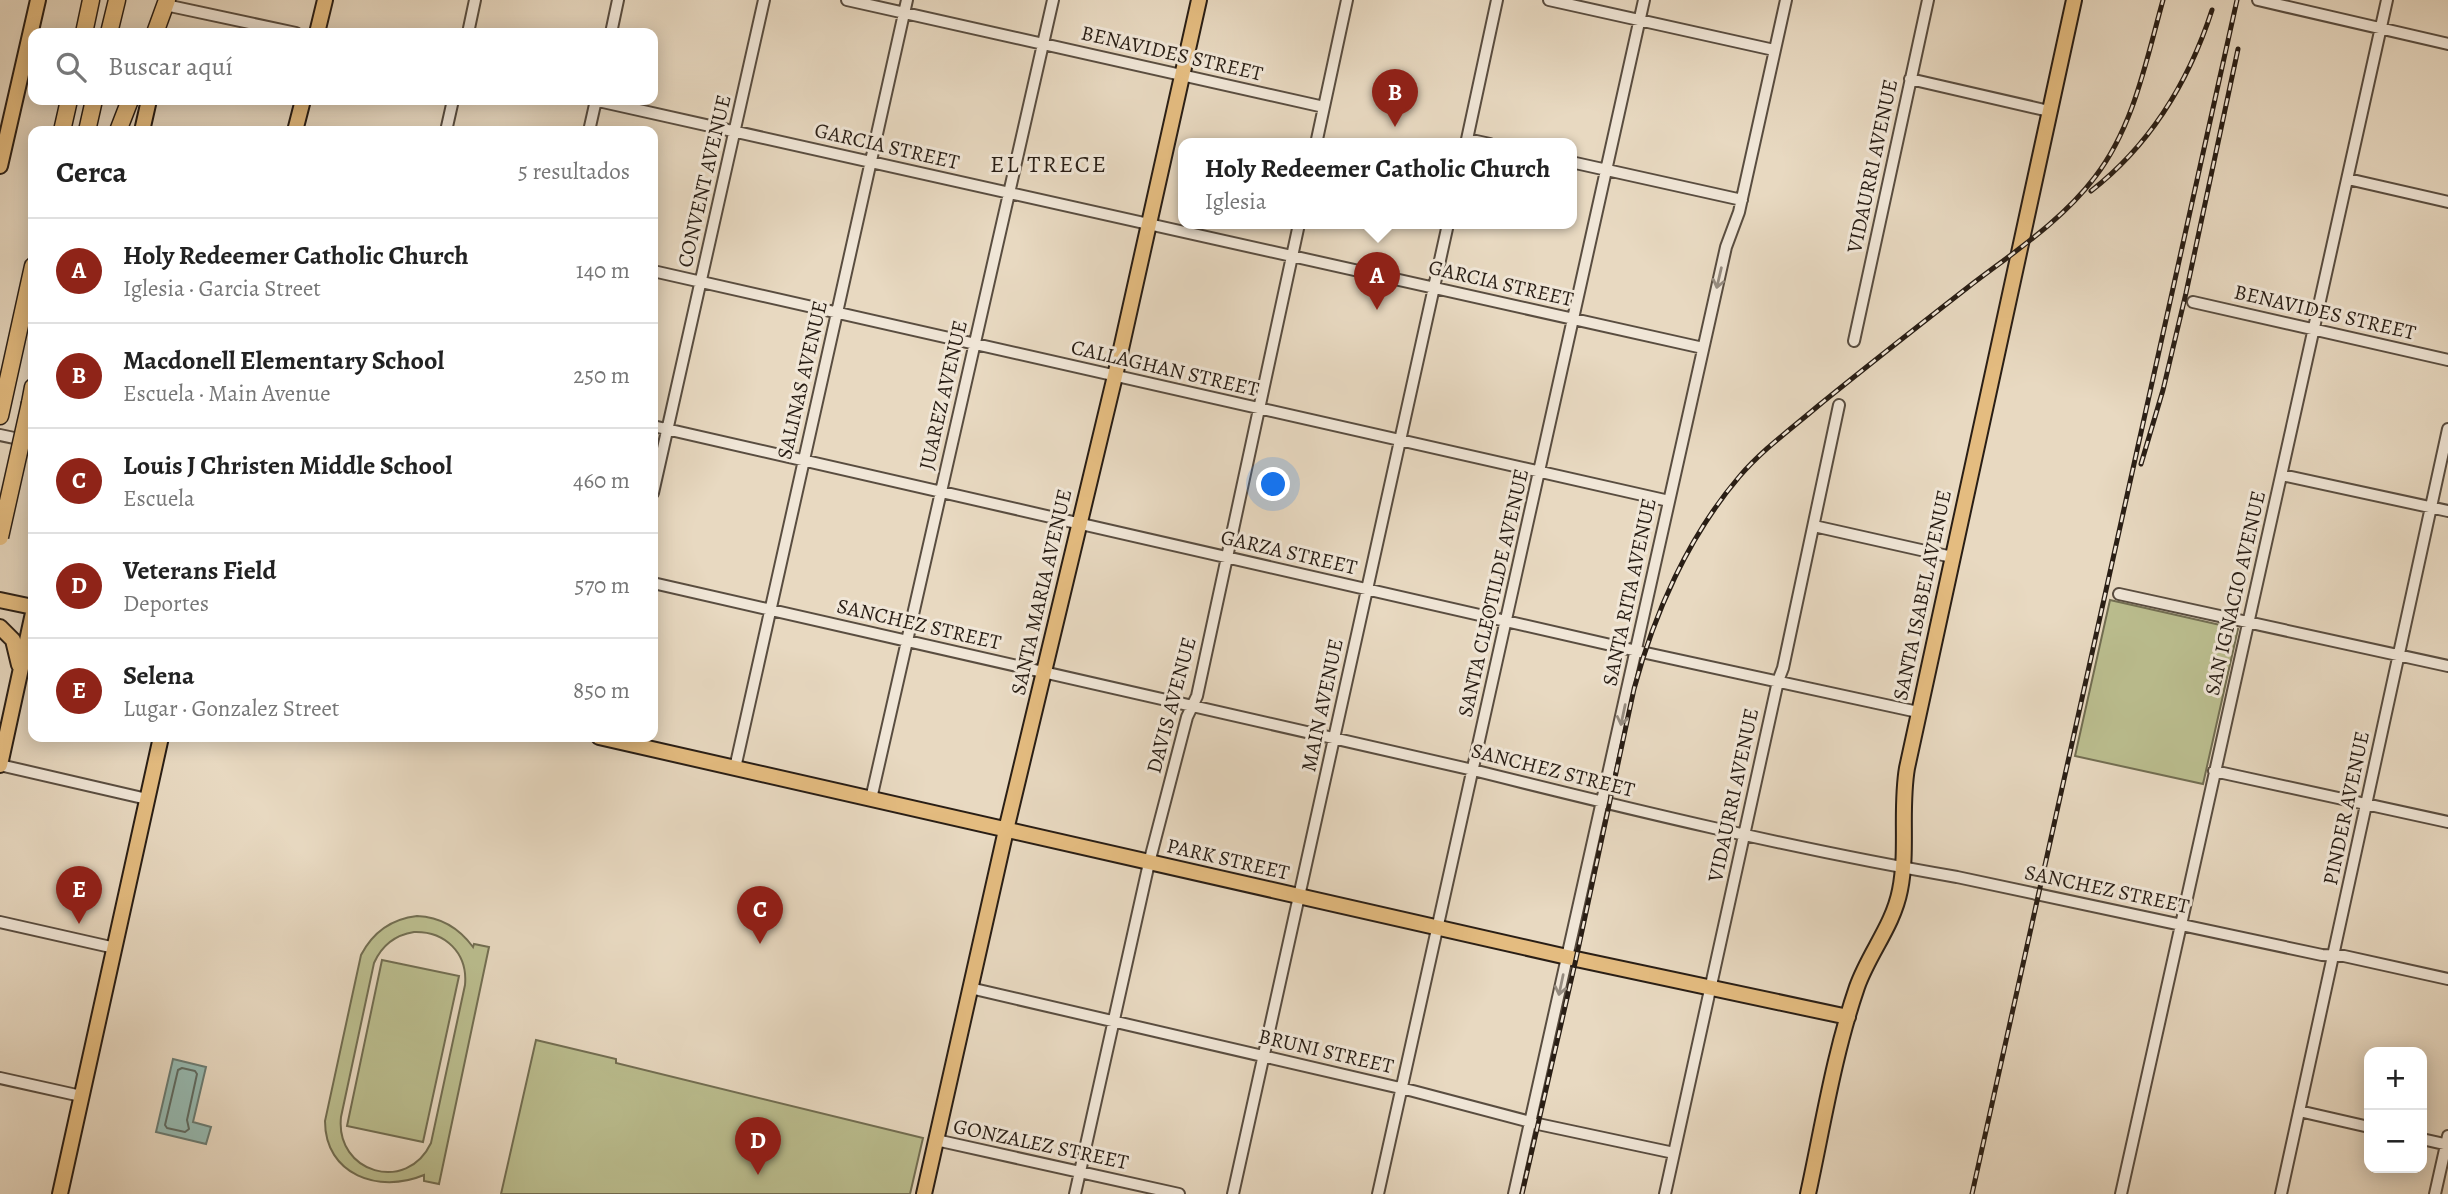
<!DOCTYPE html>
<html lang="es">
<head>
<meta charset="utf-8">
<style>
  body { margin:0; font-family:Alegreya,serif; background:#f2f2f2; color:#222 }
  .controls { position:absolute; right:21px; bottom:21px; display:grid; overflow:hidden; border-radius:14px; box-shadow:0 4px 18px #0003 }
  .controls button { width:63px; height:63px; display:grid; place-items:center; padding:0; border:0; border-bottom:2px solid #e0e0e0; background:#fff; color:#222; font:35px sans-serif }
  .you { position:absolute; left:1274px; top:485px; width:24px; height:24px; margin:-18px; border:5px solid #fff; border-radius:50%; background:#1a73e8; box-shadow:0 0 0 10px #1a73e833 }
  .badge { display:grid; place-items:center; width:46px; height:46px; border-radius:50%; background:#8f2418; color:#fff; font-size:23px; font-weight:700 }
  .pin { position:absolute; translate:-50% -58px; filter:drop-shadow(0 2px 4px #0008) }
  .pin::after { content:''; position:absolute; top:37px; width:24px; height:21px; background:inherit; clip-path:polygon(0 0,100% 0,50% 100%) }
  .popup { position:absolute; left:1178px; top:138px; width:399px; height:91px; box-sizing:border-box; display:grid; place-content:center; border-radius:14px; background:#fff; filter:drop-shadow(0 2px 5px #0005); font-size:23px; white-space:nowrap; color:#767676 }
  .popup b { font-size:26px; color:#222 }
  .popup::after { content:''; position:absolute; left:50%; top:100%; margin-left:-14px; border:14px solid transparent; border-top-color:#fff }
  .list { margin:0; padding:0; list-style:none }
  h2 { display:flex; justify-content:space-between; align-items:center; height:91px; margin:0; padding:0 28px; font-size:30px }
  h2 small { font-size:23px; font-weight:400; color:#767676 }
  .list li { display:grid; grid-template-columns:46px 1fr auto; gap:21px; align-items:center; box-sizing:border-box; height:105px; padding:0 28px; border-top:2px solid #e0e0e0 }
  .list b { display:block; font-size:26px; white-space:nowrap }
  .list p { margin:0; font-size:23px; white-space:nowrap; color:#767676 }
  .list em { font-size:23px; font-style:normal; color:#767676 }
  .icon { flex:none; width:38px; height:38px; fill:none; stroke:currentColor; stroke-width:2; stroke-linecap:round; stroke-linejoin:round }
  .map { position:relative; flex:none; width:2448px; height:1194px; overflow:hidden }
  .search { position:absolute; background:#fff; box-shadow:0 4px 18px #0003; left:28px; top:28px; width:630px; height:77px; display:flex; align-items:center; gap:18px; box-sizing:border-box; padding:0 24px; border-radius:14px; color:#767676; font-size:26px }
  .panel { position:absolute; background:#fff; box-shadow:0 4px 18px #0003; left:28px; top:126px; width:630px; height:616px; border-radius:14px }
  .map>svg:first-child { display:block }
</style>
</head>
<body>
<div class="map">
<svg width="2448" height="1194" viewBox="0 0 2448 1194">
  <rect width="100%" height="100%" fill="#e8d9c1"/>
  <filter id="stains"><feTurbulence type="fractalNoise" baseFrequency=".00286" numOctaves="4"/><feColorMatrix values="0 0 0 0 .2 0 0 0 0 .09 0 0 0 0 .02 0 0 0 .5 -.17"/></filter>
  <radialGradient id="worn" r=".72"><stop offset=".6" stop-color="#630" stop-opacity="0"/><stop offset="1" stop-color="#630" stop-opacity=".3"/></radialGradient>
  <!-- green -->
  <path fill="#bbbe8f" stroke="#726e52" stroke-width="2" fill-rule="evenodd" d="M2110 600 2238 629 2203 784 2075 756Z
    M417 916C441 917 459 928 473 947L474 944 489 947 439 1184 424 1181V1175C379 1194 325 1175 325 1121L361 955C373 932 391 919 417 916ZM414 932C445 931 468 953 465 985L431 1143C407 1194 335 1173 341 1117L374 963C382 945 395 935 414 932Z
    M382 960 459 976 423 1142 347 1126Z
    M536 1040 616 1059V1063L923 1138 910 1194H501Z"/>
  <!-- water -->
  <path fill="#97bab1" stroke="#6b7c73" stroke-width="2" d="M173 1059 206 1067 193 1122 211 1127 206 1144 156 1132Z"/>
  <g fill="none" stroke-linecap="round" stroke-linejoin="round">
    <!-- shore -->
    <path stroke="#606c63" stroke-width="2" d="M182 1068 195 1071 197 1074 187 1120 189 1129 185 1132 167 1128 165 1125 178 1070Z"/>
    <defs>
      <path id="minor" d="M847 0 1324 107
        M1549 0 1774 50
        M2258 0 2448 44
        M170 6 296 33
        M468 33 475 0
        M611 33 618 0
        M1910 79 2049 111
        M594 100 1703 348
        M446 131 453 100
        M589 131 596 100
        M1467 139 1490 144
        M1316 144 1347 0
        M1466 144 1497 0
        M1571 162 1742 200
        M2348 179 2448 202
        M653 271 1669 501
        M2193 302 2448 360
        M1854 341 1928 0
        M653 426 1637 651 1918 712
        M0 435 33 442
        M2282 475 2448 511
        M653 493 764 0
        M1814 526 1952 557
        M653 583 1473 770C1633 810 1794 849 1957 877L2322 955 2344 956 2448 979
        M2119 594 2448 666
        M0 765 147 799
        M735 768 907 0
        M2214 771 2448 822
        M871 799 1053 0
        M0 922 115 948
        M970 988 1413 1091 1538 1124 1674 1153
        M0 1078 81 1096
        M2299 1111 2369 1127
        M2422 1139 2448 1145
        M936 1140 1179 1194
        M1075 1194 1149 863 1187 717 1197 696 1299 224
        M1233 1194 1448 224
        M1378 1194 1644 0
        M1514 1194 1726 247 1739 212 1786 0
        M1665 1194 1778 681 1783 668 1839 405
        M2121 1194 2387 0
        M2281 1194 2448 429
        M2435 1194 2448 1136"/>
      <path id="major" d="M317 33 325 0
        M142 131 149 100
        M295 131 303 100
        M0 166 38 0
        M0 600 33 607
        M0 627 13 640 19 665
        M599 737 1576 959 1848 1017
        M0 765 33 613
        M60 1194 161 737
        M924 1194 1006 830 1115 376 1199 0
        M1808 1194C1823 1125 1834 1054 1857 987 1869 953 1893 926 1900 890 1908 850 1900 809 1907 768L2074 0"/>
      <path id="highway" d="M84 33 91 0
        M109 33 117 0
        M155 33 167 0
        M62 131 69 100
        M87 131 94 100
        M118 131 130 100
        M30 403 33 387
        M0 416 33 266"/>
    </defs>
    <!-- minor casing -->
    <use href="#minor" stroke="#594d40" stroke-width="14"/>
    <!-- major casing -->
    <use href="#major" stroke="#291e15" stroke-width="18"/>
    <!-- highway casing -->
    <use href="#highway" stroke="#291e15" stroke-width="19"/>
    <!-- minor -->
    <use href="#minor" stroke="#f0e6d7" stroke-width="10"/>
    <!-- major -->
    <use href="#major" stroke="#e4bc80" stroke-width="14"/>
    <!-- highway -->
    <use href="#highway" stroke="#e4bc80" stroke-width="16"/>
    <defs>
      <path id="rail" d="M2091 191C2150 145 2189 81 2212 10
        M2141 464 2163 390 2186 293 2238 49
        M1522 1194 1576 959 1634 689C1654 614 1688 537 1739 477 1762 450 1791 429 1818 406 1867 366 1917 327 1967 288 2011 254 2061 222 2095 177 2134 126 2146 61 2163 0
        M1972 1194 2237 0"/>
    </defs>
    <!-- rail casing -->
    <use href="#rail" stroke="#291e15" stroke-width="5"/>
    <!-- rail -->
    <use href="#rail" stroke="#f0e6d7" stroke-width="2.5" stroke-dasharray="8" stroke-linecap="butt"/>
    <defs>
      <path id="highway-bridge" d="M0 537 30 403"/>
    </defs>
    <!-- highway-bridge casing -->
    <use href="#highway-bridge" stroke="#291e15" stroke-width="19" stroke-linecap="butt"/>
    <!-- highway-bridge -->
    <use href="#highway-bridge" stroke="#e4bc80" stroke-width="16"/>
  </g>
  <!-- one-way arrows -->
  <defs><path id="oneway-shaft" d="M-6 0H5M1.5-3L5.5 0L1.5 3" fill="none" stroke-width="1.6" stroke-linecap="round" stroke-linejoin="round" transform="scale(1.75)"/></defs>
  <g stroke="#968c80">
    <use href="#oneway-shaft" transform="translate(1719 278) rotate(103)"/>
    <use href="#oneway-shaft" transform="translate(1623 715) rotate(102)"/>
    <use href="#oneway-shaft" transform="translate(1561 985) rotate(102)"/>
  </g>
  <g text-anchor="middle" stroke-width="6" stroke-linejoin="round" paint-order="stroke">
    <!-- street labels -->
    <g font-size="21" fill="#291e15" stroke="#f0e6d7">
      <text transform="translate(1172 53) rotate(13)" y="7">BENAVIDES STREET</text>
      <text transform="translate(887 146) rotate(13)" y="7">GARCIA STREET</text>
      <text transform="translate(1872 166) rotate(-78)" y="7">VIDAURRI AVENUE</text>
      <text transform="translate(704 181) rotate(-77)" y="7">CONVENT AVENUE</text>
      <text transform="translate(1501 283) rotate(13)" y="7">GARCIA STREET</text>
      <text transform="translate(2325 312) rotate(13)" y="7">BENAVIDES STREET</text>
      <text transform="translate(1165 368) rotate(13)" y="7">CALLAGHAN STREET</text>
      <text transform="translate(802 380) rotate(-77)" y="7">SALINAS AVENUE</text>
      <text transform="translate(943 395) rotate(-77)" y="7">JUAREZ AVENUE</text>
      <text transform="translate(1289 552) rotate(13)" y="7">GARZA STREET</text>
      <text transform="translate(1041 592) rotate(-77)" y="7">SANTA MARIA AVENUE</text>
      <text transform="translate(1629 592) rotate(-78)" y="7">SANTA RITA AVENUE</text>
      <text transform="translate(1493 593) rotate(-77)" y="7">SANTA CLEOTILDE AVENUE</text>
      <text transform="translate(2235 593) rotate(-77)" y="7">SAN IGNACIO AVENUE</text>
      <text transform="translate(1922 595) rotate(-78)" y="7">SANTA ISABEL AVENUE</text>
      <text transform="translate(919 624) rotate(13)" y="7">SANCHEZ STREET</text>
      <text transform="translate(1171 705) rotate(-75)" y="7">DAVIS AVENUE</text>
      <text transform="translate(1322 705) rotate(-78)" y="7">MAIN AVENUE</text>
      <text transform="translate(1553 770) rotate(14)" y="7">SANCHEZ STREET</text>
      <text transform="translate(1733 795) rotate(-78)" y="7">VIDAURRI AVENUE</text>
      <text transform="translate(2346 808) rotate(-78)" y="7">PINDER AVENUE</text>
      <text transform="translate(1228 859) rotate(13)" y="7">PARK STREET</text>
      <text transform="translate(2107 889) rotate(12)" y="7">SANCHEZ STREET</text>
      <text transform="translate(1326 1051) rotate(13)" y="7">BRUNI STREET</text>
      <text transform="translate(1041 1144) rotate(12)" y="7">GONZALEZ STREET</text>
    </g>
    <!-- quarter labels -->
    <g font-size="24" letter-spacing="2" fill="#291e15" stroke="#f0e6d7">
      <text x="1049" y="172">EL TRECE</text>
    </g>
  </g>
  <rect width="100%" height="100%" filter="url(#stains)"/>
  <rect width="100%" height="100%" fill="url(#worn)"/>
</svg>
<div class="controls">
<button>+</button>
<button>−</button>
</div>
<div class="you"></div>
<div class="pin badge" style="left:1377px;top:310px">A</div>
<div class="popup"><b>Holy Redeemer Catholic Church</b>Iglesia</div>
<div class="pin badge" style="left:1395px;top:127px">B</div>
<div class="pin badge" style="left:760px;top:944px">C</div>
<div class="pin badge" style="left:758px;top:1175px">D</div>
<div class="pin badge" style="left:79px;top:924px">E</div>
<div class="search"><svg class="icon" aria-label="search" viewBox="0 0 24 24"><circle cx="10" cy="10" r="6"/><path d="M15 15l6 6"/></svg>Buscar aquí</div>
<section class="panel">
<h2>Cerca<small>5 resultados</small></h2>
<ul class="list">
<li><span class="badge">A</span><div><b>Holy Redeemer Catholic Church</b><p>Iglesia · Garcia Street</p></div><em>140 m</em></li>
<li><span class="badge">B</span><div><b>Macdonell Elementary School</b><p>Escuela · Main Avenue</p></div><em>250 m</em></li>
<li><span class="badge">C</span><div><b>Louis J Christen Middle School</b><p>Escuela</p></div><em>460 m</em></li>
<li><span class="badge">D</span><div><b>Veterans Field</b><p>Deportes</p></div><em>570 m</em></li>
<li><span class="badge">E</span><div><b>Selena</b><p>Lugar · Gonzalez Street</p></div><em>850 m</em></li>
</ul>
</section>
</div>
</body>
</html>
